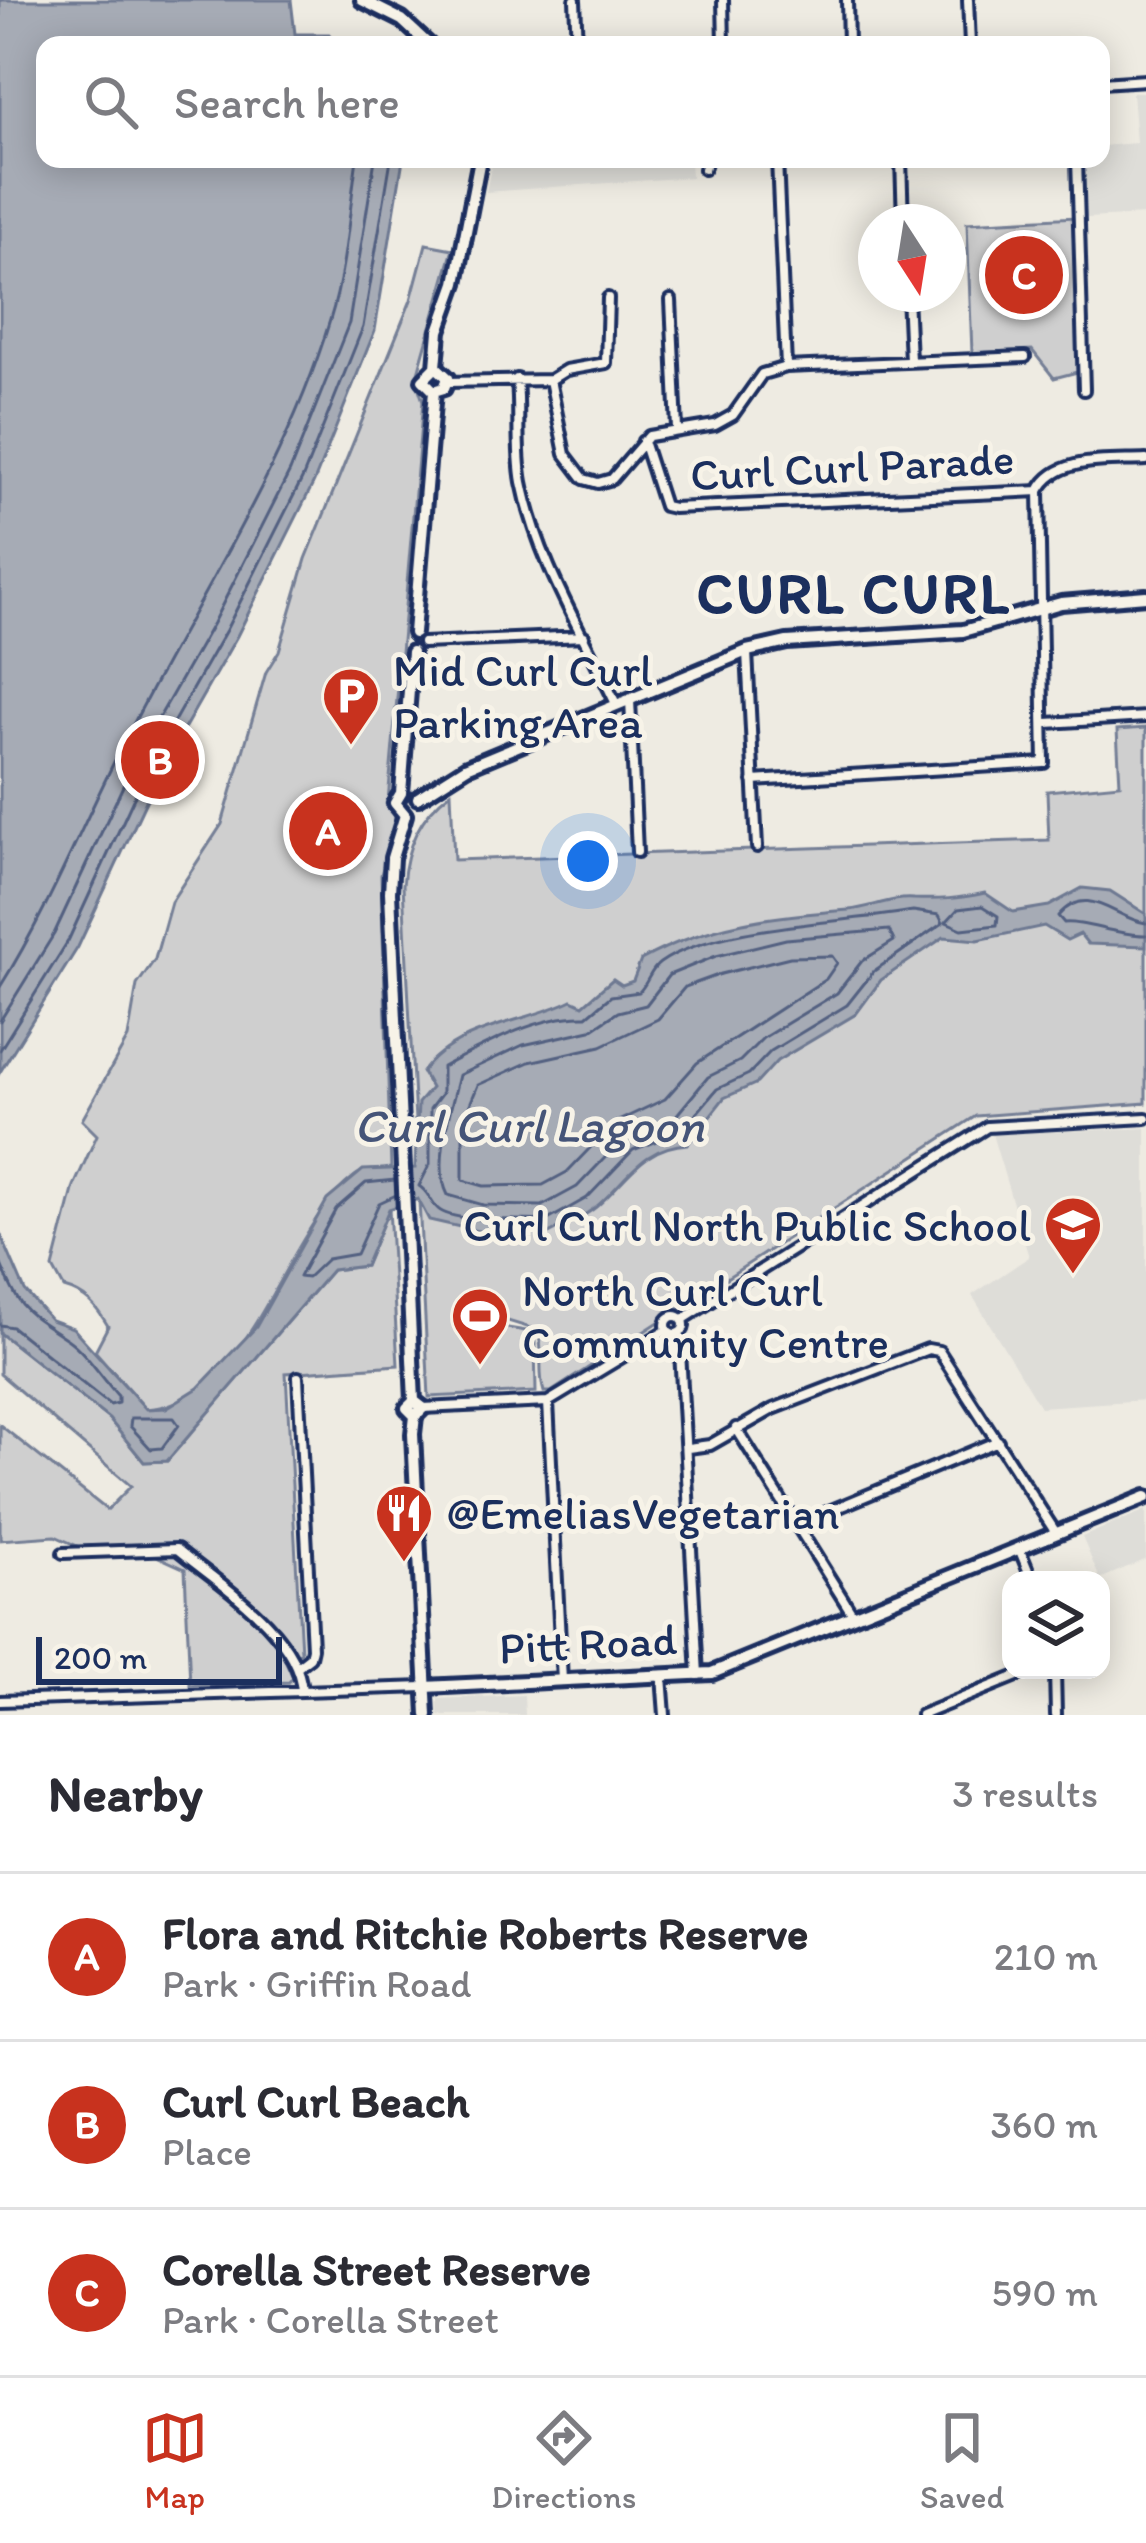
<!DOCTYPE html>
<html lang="en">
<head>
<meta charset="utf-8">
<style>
  body { margin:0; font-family:Itim,sans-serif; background:#f7f7f7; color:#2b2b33 }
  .controls { position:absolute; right:36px; bottom:36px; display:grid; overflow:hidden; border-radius:24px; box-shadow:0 6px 30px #0003 }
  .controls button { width:108px; height:108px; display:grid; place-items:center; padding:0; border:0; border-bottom:3px solid #e1e1e2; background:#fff; color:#2b2b33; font:60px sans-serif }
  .compass { position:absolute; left:858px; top:204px; width:108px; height:108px; border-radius:50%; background:#fff; box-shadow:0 6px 30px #0003; rotate:168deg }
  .scale { position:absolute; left:36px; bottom:30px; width:246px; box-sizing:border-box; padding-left:12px; border:6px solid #1b2f5e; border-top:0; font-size:33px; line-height:42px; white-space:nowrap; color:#1b2f5e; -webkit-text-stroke:9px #f7f3e8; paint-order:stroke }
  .you { position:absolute; left:588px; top:861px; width:42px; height:42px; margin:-30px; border:9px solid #fff; border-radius:50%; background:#1a73e8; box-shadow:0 0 0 18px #1a73e833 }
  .badge { display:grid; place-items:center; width:78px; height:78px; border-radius:50%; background:#c8321e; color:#fff; font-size:39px; font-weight:700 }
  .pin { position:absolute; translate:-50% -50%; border:6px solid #fff; box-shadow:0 3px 12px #0006 }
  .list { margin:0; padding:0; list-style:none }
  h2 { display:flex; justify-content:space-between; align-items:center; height:156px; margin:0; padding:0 48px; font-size:51px }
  h2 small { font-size:39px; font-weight:400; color:#7c7c81 }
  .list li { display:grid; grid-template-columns:78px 1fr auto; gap:36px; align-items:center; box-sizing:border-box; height:168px; padding:0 48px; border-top:3px solid #e1e1e2 }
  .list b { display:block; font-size:45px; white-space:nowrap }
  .list p { margin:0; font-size:39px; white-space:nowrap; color:#7c7c81 }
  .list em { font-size:39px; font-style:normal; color:#7c7c81 }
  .icon { flex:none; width:66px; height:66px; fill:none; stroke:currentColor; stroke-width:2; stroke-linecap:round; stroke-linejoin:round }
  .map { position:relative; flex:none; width:1146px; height:1715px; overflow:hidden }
  .search { position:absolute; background:#fff; box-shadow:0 6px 30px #0003; left:36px; right:36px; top:36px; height:132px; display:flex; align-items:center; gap:30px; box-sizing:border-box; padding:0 42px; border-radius:24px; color:#7c7c81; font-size:45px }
  .sheet { height:660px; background:#fff }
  nav { display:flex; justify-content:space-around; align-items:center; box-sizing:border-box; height:168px; border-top:3px solid #e1e1e2; background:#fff; font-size:33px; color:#7c7c81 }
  nav a { display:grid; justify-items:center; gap:6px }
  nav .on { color:#c8321e }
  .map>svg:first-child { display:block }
</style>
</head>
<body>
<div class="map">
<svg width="1146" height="1715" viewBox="0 0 1146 1715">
  <rect width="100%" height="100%" fill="#eeebe2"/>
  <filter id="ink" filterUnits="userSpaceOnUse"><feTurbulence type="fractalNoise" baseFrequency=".00833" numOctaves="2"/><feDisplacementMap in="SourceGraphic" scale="24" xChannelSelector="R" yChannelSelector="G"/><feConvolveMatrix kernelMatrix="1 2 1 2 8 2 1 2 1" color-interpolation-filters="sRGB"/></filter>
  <g filter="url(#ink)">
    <!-- built -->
    <path fill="#deddd8" d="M1132 92H1146V215L1087 218 1085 159H1101V146L1136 143Z
      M493 159H690L691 177 486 192Z
      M1146 1128V1400L1040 1407 972 1295 1029 1257 992 1134Z
      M1146 1510V1559L1100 1579 1082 1537Z
      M524 1695 525 1715H438V1699Z"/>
    <!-- green -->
    <path fill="#cfcfcf" stroke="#757f96" stroke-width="3" d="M1076 217 1081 371 1054 378 1032 350 972 353 967 223Z
      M426 244 453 249 416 380 423 401 388 801 396 820 381 875 391 1168C380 1170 364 1169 355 1176 281 1231 253 1403 146 1409L95 1351 108 1326C96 1306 86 1294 64 1288L53 1268 74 1186 97 1135 82 1120 128 1038 137 985 155 959 171 902 222 824 266 672 279 651 306 559 411 300Z
      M1146 728V1103L976 1116 551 1392H544C537 1371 545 1350 537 1330L466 1308 475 1323 526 1331 535 1342 536 1392 429 1397 403 885C406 846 419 816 451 792L454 860 1049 840 1047 791 1120 784 1117 730Z
      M389 1208 398 1365 286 1373 301 1652 286 1662 293 1677 289 1682 190 1685 185 1569 132 1545 84 1549 55 1536 0 1540V1425L107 1510 131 1486 0 1374V1333L109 1419 144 1462 167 1461 332 1270 365 1266Z"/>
    <!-- water -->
    <path fill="#a6abb5" stroke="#6e7992" stroke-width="3" d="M0 0H291L295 34H329L337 45H45V159H403L375 330 314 482 237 636 160 771 78 947 0 1072Z
      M1082 888 1110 891 1146 914V946L1088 944 1080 934 1067 940 1044 926 978 940 944 937 881 980 856 1014 777 1061 757 1083 724 1098 688 1144C642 1146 627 1181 596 1207 581 1219 561 1227 545 1236L523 1228 482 1232 429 1220 418 1199 389 1209 365 1266 332 1270 167 1461 144 1462 109 1419 0 1333V1233L25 1291 51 1320 73 1328 146 1409 166 1408 198 1388 256 1327 327 1200 363 1170 415 1168 418 1103 431 1088 422 1072C455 1026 526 1023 572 1000L583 1005 613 979 622 985 633 981 641 960C710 922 774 916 849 910 870 908 893 897 914 899 939 900 958 899 985 893L1013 912 1049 906Z"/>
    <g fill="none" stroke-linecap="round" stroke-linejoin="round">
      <!-- shore -->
      <path stroke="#536181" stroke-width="3" d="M982 906 998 916 997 925 962 929 946 922 958 909Z
        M913 911 939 915 943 923 874 971 847 1005 771 1051 749 1074 717 1089 682 1131 633 1150 587 1198 546 1221C524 1218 454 1224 438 1209 429 1201 430 1193 419 1186L430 1164V1109L442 1093V1067C484 1045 540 1014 587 1016L611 996 639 992C648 983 650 970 660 963 713 925 846 923 913 911Z
        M1146 923C1116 920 1088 881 1058 916L1064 923C1080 920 1119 936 1146 935
        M889 930 894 941 862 961 837 993 763 1038 740 1061 708 1077 675 1117 622 1140 577 1187 542 1206 483 1205 448 1195C432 1165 452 1106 459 1075L523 1045 591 1030 618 1012 646 1005 669 975 716 956 786 939Z
        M832 956 837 963 826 979 697 1063 665 1099 614 1123 567 1172 543 1185 484 1186 463 1180V1121L478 1085 529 1062 601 1046 658 1019 685 987 721 974 790 957Z
        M0 987C47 912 79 832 119 752 190 609 283 475 330 320 346 270 349 211 357 159
        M0 1021 54 934 136 758 213 623 290 471 349 323 375 159
        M0 1050 68 941 149 765 226 630 303 477 363 327 391 159
        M395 1180 366 1183 336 1209 299 1277 307 1278 327 1259 356 1254 379 1203 396 1195
        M0 1262C21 1313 24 1310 67 1339 86 1352 102 1378 118 1396V1403L110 1405 12 1327 0 1325
        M131 1418H174L179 1425 162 1448 151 1449 130 1426Z"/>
      <defs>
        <path id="street" d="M575 0 577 45
          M723 0 724 45
          M847 0 848 45
          M968 0 970 45
          M1101 83 1146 80
          M777 159 786 367
          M901 159 903 222
          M1077 159 1084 390
          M704 169 707 159
          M907 294 910 361
          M671 300 677 429
          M517 379C520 413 516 449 522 482 538 562 582 631 616 704
          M550 380 566 370 606 363 608 298
          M448 382 550 380 565 454 584 479 598 483 612 479 649 436 715 425 733 415 762 374 786 367 1025 357
          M643 441 664 506 673 508 1039 491
          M1039 491C1057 455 1112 462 1146 460
          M423 643 584 636
          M747 652 757 847
          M630 700 637 852
          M1047 723 1146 717
          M753 781 1044 763 1039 491
          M666 1325a9 9 0 1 1 18 0a9 9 0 1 1-18 0Z
          M682 1320 987 1127 1146 1118
          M679 1333 698 1675
          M548 1402 562 1681
          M423 1408 548 1402 667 1330
          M736 1428 853 1615
          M688 1448 710 1445 773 1409 928 1349 939 1351 1056 1533
          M798 1524 998 1441
          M1019 1548 1032 1580
          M63 1553 177 1549C218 1583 298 1632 302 1691
          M297 1667 310 1657 312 1648 298 1377
          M1055 1670 1056 1715
          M662 1676 665 1715
          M0 1701 425 1687
          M921 1715 1032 1670"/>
        <path id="secondary" d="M362 0 402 20 429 45
          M436 367 439 331 456 283 480 159
          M434 391 444 388 448 378 436 367
          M434 391 423 380 436 367
          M414 633 434 391
          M418 798 467 767 747 651 787 642 963 631 1061 603 1146 596
          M405 815 392 858 390 892 414 1401 407 1408 415 1416
          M405 815 395 803 401 793 412 652
          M414 1401 423 1408 415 1416 413 1434 427 1715
          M425 1687 712 1673 1146 1497"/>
      </defs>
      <!-- street casing -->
      <use href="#street" stroke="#1b2f5e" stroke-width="16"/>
      <!-- secondary casing -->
      <use href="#secondary" stroke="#1b2f5e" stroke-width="20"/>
      <!-- street -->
      <use href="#street" stroke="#f7f3e8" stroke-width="8"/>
      <!-- secondary -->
      <use href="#secondary" stroke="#f7f3e8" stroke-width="10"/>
    </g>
  </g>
  <!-- icons -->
  <defs>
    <symbol id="parking-pin" viewBox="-11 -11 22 30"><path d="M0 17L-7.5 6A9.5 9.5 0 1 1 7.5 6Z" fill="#c8321e" stroke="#f7f3e8"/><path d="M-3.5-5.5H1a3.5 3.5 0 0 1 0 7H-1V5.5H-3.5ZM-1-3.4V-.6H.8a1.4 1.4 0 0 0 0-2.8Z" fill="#fff"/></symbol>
    <symbol id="school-pin" viewBox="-11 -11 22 30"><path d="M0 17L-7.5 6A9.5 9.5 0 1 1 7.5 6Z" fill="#c8321e" stroke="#f7f3e8"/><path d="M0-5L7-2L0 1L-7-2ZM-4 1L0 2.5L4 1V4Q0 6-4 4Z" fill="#fff"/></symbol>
    <symbol id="stadium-pin" viewBox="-11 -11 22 30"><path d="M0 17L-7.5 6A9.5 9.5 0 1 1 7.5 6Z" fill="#c8321e" stroke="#f7f3e8"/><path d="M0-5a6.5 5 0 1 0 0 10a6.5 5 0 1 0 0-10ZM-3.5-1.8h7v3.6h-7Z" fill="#fff"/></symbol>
    <symbol id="restaurant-pin" viewBox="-11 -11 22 30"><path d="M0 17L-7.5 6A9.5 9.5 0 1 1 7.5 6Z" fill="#c8321e" stroke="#f7f3e8"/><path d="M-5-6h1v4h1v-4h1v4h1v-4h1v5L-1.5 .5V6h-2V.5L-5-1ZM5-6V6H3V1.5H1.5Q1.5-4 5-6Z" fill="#fff"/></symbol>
  </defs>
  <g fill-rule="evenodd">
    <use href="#parking-pin" x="318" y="663" width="66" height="90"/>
    <use href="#school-pin" x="1040" y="1192" width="66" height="90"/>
    <use href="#stadium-pin" x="447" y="1283" width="66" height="90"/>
    <use href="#restaurant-pin" x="371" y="1480" width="66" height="90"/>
  </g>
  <g text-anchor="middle" stroke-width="10" stroke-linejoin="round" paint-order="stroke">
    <!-- street labels -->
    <g font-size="45" fill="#1b2f5e" stroke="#f7f3e8">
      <text transform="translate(852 466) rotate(-3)" y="16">Curl Curl Parade</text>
      <text transform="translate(588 1643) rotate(-3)" y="16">Pitt Road</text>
    </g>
    <!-- poi labels -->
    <g font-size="45" fill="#1b2f5e" stroke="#f7f3e8" text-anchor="start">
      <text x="393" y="686">Mid Curl Curl<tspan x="393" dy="52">Parking Area</tspan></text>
      <text x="1031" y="1241" text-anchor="end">Curl Curl North Public School</text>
      <text x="522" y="1306">North Curl Curl<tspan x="522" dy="52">Community Centre</tspan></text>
      <text x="446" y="1529">@EmeliasVegetarian</text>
    </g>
    <!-- water labels -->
    <g font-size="48" font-style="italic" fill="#455478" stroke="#f7f3e8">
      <text x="529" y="1142">Curl Curl Lagoon</text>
    </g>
    <!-- district labels -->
    <g font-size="57" font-weight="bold" letter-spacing="3" fill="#1b2f5e" stroke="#f7f3e8">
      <text x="854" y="613">CURL CURL</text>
    </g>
  </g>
</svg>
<div class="controls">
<button><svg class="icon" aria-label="layers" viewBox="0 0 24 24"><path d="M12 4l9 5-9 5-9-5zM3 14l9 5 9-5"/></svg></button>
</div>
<svg class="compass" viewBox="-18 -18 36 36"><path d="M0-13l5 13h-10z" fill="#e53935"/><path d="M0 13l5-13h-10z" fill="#7c7c81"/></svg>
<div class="scale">200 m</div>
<div class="you"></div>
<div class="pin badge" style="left:328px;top:831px">A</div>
<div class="pin badge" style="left:160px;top:760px">B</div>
<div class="pin badge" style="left:1024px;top:275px">C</div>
<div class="search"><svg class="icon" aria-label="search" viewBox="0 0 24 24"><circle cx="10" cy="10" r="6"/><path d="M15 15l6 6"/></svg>Search here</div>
</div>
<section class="sheet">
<h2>Nearby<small>3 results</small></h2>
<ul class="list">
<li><span class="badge">A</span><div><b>Flora and Ritchie Roberts Reserve</b><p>Park · Griffin Road</p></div><em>210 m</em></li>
<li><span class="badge">B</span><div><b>Curl Curl Beach</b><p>Place</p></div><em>360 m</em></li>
<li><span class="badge">C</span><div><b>Corella Street Reserve</b><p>Park · Corella Street</p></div><em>590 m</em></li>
</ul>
</section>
<nav>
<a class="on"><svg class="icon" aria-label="map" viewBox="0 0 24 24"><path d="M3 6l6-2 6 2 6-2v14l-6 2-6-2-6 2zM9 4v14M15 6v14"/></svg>Map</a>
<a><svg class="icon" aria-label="directions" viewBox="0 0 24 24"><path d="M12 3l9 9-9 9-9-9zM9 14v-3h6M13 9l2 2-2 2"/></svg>Directions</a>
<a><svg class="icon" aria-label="saved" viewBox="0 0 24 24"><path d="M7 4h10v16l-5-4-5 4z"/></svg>Saved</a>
</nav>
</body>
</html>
